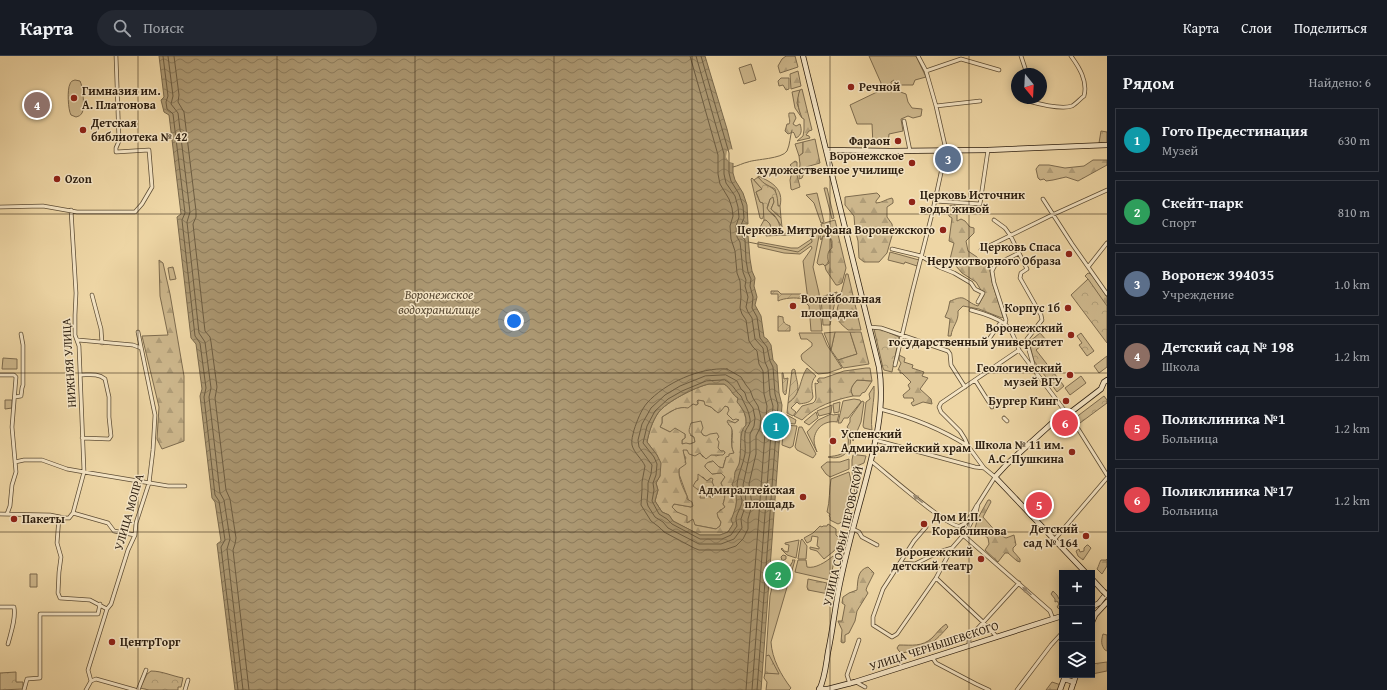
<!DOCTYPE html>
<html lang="ru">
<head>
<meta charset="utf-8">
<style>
  body { margin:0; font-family:"Gentium Book Plus",serif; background:#242831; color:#f1f3f6 }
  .controls { position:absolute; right:12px; bottom:12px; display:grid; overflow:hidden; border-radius:0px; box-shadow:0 2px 10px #0003 }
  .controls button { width:36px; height:36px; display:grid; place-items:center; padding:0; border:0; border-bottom:1px solid #363941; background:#171b24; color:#f1f3f6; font:20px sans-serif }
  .compass { position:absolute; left:1011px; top:12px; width:36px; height:36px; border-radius:50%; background:#171b24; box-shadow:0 2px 10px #0003; rotate:162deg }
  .you { position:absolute; left:514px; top:265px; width:14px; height:14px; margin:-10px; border:3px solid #fff; border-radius:50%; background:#1a73e8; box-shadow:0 0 0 6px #1a73e833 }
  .badge { display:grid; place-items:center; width:26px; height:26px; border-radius:50%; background:#c59692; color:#fff; font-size:13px; font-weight:700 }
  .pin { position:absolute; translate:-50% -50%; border:2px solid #fff; box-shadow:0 1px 4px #0006 }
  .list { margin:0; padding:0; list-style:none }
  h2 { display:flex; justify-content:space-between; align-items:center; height:52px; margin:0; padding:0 16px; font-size:17px }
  h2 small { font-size:13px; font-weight:400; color:#9ea1a6 }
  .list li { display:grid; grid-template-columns:26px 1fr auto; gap:12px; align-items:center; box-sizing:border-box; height:64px; margin:0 8px 8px; padding:0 8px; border:1px solid #363941; border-radius:0px }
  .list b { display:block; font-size:15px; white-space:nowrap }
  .list p { margin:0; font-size:13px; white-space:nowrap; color:#9ea1a6 }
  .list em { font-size:13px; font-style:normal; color:#9ea1a6 }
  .icon { flex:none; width:22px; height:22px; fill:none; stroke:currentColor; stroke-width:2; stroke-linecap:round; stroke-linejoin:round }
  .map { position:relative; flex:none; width:1107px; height:634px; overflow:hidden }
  header { display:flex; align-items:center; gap:24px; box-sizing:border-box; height:56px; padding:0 20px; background:#171b24; border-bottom:1px solid #363941 }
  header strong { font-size:19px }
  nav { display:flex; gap:22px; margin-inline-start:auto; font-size:14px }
  .search { width:280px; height:36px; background:#242831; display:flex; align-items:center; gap:10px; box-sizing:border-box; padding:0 14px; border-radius:22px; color:#9ea1a6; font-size:15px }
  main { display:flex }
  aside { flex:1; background:#171b24 }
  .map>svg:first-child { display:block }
</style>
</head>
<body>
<header>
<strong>Карта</strong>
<div class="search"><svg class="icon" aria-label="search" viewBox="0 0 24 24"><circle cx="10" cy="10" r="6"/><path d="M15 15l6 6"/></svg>Поиск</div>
<nav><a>Карта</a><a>Слои</a><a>Поделиться</a></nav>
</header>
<main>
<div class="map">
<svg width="1107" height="634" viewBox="0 0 1107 634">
  <defs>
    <pattern id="forest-firs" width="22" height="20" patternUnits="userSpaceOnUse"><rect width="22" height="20" fill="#cdb78c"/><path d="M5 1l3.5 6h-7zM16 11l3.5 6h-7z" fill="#b09d78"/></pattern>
    <pattern id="park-crowns" width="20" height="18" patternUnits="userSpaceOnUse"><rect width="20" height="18" fill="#cdb78c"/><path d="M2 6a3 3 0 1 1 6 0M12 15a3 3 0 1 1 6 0" fill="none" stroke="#b09d78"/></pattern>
    <pattern id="garden-furrows" width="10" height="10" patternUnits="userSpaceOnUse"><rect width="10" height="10" fill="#cdb78c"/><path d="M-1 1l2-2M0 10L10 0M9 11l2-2" fill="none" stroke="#b09d78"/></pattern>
    <pattern id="water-waves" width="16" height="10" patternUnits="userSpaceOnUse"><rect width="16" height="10" fill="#ac9872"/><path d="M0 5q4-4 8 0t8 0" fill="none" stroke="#8c7b5c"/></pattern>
  </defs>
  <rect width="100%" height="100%" fill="#eed6a5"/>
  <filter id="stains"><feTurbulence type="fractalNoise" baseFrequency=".005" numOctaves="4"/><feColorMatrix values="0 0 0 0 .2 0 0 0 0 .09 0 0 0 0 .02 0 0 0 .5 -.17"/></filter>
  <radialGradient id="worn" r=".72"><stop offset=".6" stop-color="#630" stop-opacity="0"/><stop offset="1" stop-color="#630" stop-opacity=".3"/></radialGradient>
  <!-- grass -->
  <path fill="#cdb78c" stroke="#7d6b4e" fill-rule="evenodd" d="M869 0H916L926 21 915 24 913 29H897L894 24 891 26 892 33 906 38 908 46 912 52 922 53 921 60 913 62 908 60 901 63 903 75 889 78 888 88 873 89 872 68H857L850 49 877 36 881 27Z
    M751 8 756 24 744 28 739 12Z
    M75 24 80 25C83 30 85 53 82 57 80 60 79 60 76 61L71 59C68 54 67 33 70 28 71 25 72 25 75 24Z
    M800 34 797 47 802 62 795 52 792 36Z
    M803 86V97L799 100 795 88Z
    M758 120C772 126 784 133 780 150H778L775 133 761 126Z
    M752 122 762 133 756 136 760 146 763 147C764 152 765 159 762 163L760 162 751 123Z
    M824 132H827L834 162 832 163Z
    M817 137 824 166 821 167 814 147 806 139Z
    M773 140 774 146 771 153 781 162 782 171 775 160 767 153 770 143Z
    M764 164H766L770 168 772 176 763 177 758 175Z
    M835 164 837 172 822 173 821 168Z
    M813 175H820L813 211 819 237 822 275H811L809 250 806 247 808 244 803 205 812 192 811 190 800 198 784 197 758 191V186L791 192H798L810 184 811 183 809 177Z
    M823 180 830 181C833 188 832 204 825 210L823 208 819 209 817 207Z
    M890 196 919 204 917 210 905 206 904 208 888 204Z
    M837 236 830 269H823L821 241Z
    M835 276H850L857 298 838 304 831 294Z
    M799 277H822L827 289 842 312 828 317 818 318 802 304 801 300 802 298 812 290V287L807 283H801Z
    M1107 300V311L1099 317 1094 310Z
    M3 302 17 303V313H2Z
    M1081 320 1086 327 1070 339 1065 332Z
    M857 324 872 325 865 336 862 337 860 340H853C849 333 852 330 857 324Z
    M874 330C875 345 870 359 872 374L864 372 863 370 866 346 870 343 869 338Z
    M854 343 860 344 861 346 848 362H844L841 367H838L843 345Z
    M5 344H12V352L5 353Z
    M698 344 704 345 708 350 711 351 715 355 725 350 728 351 729 354 739 364 735 367 732 366 728 368 732 371C732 380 730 390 734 397L725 404 723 412 719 411 713 405C709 406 705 407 705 411L712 418 721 417 725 421 721 427C725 435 726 440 723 448L726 452 720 454 718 461 721 466 720 470 716 473 695 469 690 465 687 467 672 451 674 448 691 451 679 418V413L686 402 683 397V393L700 397 703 401C707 400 712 397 716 400L725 397 724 395H721L703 379 701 376 690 379 694 381 695 386 690 388H682V384L685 382V378L672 375 670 376 660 371 662 367V361L677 352 686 351 693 347 696 349 698 348ZM703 421 707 425 711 422 713 429 711 435 714 440 711 442 707 439H700L701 436 696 425 698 424V422Z
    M862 345 864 346 861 366 853 385 852 377 847 371 850 366V362Z
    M840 346 839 356 834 357 833 348Z
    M832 349 831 357 819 360 817 355Z
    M816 356 818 362 809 369 804 366Z
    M831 358 833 359 839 358 837 366C826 364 815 371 814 384 814 388 816 393 817 396L807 376 818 364Z
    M787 359 796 364 795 368 784 367V360Z
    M784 369 797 370 793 390 790 392 782 389Z
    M799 371H802L816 398 813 402 797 394 795 391Z
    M846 373 849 378 848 379 850 380C853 394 843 405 828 401 832 400 837 400 841 398 850 393 850 382 845 375Z
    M853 399H858L866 400 864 407 852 412V404Z
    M849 403V413L830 421 826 418 821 411 827 406H840Z
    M863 411 855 439 852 415Z
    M849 416C854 432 850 451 846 466H842L838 468 830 464V461L829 460 830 458 827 456C830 445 829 434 831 423Z
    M828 468 836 473V479L841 484 834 495 824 503 817 495 810 493V491L819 493V491L817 490 818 481 812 480 811 485 807 487 804 482 813 477 820 470 822 471 823 470H827Z
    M802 483 807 490 806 503H798L801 484Z
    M799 484 796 502 787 499 781 493 782 492 784 495 788 496 789 489 785 488V487Z
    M833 500 835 501 830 524 795 516 798 504H806L807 511C815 513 826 506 833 500Z
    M792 504H795L771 586C772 603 781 619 791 632L789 634H766L767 626 764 622 765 617H778L768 600H766L770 540 773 527 779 534 782 532 784 525 780 520 784 519 789 510H790L793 505Z
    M30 518H37V531H30Z
    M1103 578 1107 579V595L1105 594C1101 589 1101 585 1103 578Z"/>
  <!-- forest -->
  <path fill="url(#forest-firs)" stroke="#7d6b4e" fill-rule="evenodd" d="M786 0H795L798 11 780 17 778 10 782 3Z
    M798 15 801 30 791 33 790 18Z
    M781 22H789V33L786 34 783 29 779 30 778 25Z
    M802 33 812 74 809 75 806 79 809 80 810 82 797 85 803 80 804 74V63L802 62C798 52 796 44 800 34Z
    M789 57H794L796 62 793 68 796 70 800 68C802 74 802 79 796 82L794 77 793 76 788 78 785 75 787 68H789C791 64 788 61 789 57Z
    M815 83 820 107 806 111 802 122 799 123 800 108 799 100 803 97V86Z
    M1093 104H1107V109L1078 125 1066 121 1053 124 1046 125 1044 123 1040 124 1038 122 1036 113 1039 109H1049L1065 112 1084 110Z
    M795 105 797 106V119L800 131 792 134 791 133 790 124 792 116 794 115V113L790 109Z
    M877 137 880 140 876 145V147C882 147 886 143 892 142L893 144V147L887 151V161L892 168 893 176 887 197 879 206H864L859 202 858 185 855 173 854 160 845 149V141Z
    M955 149 957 153V165L961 163 965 165 970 171 974 172V177L966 185 968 195 977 201 980 205 986 206 989 210 992 226 1003 261 1002 262 979 253 963 250 958 255C959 266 952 270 951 280H948L950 263 945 261 948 254 950 245C954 244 958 241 963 242 968 244 971 248 978 250L984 239 976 226 962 217 950 203 954 187 949 185 952 162 949 160 948 155 949 150Z
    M837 174 846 212 842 227 838 229H836L826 214 825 210 829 207C827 202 827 195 832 192V185L830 181 823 180 821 184 820 182 821 175Z
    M159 204 163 207 170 238 184 320V385L162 393 157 383 159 351 142 280 168 279 160 240Z
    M1088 217 1091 218 1107 241V263L1083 229 1088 223 1085 220Z
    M846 218H848L861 274H848C841 268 835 264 837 254Z
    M835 276 831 294 824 277Z
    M850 276H861L869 308 843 312 838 304 857 298Z
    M899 299 905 302 904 306 913 309 912 312 924 316 922 320 928 322 920 333 931 343 932 348 923 346 913 350 911 347 914 345 913 342H904L903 339 910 333 908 329 911 326 902 317H900V314H898L901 307 899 304Z
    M807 312 816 320C810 326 812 333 813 341 811 347 805 347 799 348L797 346 791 352 796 356 793 360 787 357 788 347C802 337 799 324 807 312Z
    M866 312H870L872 325 857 324C852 330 849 333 853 340 834 344 816 350 802 364L794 360 802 350 813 347 815 345 816 342 815 327 817 328 819 326 817 325 819 322H824L844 315Z
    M724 328C731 332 732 339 738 342V346L744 356 746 363V369L741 377V396L739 410 736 415 735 425 732 428C739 443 737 449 732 464L733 468 728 476 720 479H700L673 465 669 459 662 456 655 445 658 434 656 427 660 420 657 399 647 386C649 376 652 366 658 357 666 346 695 331 709 328 714 328 719 328 724 328ZM698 344 704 345 705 349 711 351 718 357 721 355 725 350 728 351 729 354 727 358 733 364 736 363 739 364 735 367 728 364 727 366C728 368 730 369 731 371 735 378 729 388 734 397L729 398V400L726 401 723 412 719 411 713 405C709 406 705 407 705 411L712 418 721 417 725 421 721 427C725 435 726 440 723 448L725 451 717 457 718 461 721 466 720 470 716 473 695 469 693 463 687 467V460L677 456 672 451 674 448 691 451 693 450 692 446 687 443V440C683 432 678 422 679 413L686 408 683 394H687L689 398 695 400 700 397 706 403 711 399H723L725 397 724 395H721L718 392 719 386 717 383 719 381 717 377 710 378 706 380 703 379 701 376 703 372 701 365 691 367C689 374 687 377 694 381L695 386 690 388 686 387 682 388V384L685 382V378L675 372 670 376 660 371 662 367V361C671 355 678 350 688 352L693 348 696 349 698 348 697 345Z
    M698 418 707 425 711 422 713 423 712 426 714 430 712 431 711 435 714 440 713 442 707 439 705 442H700L701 436 693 430 696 425 698 424Z
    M988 444H990L991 446 983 461 998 478 1006 482 1014 479 1016 489 1013 492V495L1020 503V506L1017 505 1008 497H1005L998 506 985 494 989 488 988 482 975 472 978 462Z
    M1087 489H1088L1091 492 1083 504 1078 500 1076 495 1079 493 1080 496 1084 495V492Z
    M1107 503V510L1102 518 1097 513C1099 510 1099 507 1101 504H1106Z
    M868 511 874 517 867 531 866 534 868 537 857 555 855 565 849 577 845 579V586L843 587 841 586 842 574 838 565H842L845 549 842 547 843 541 849 537 857 534C858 525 857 514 868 511Z
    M808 523 827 527 825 534 835 536 834 539 808 534 807 531Z
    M1053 535 1057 539 1059 543H1062V556L1057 551 1059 548 1057 545 1055 546V543L1051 538Z
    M946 568 948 571 947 572C932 589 924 594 901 597L899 595 897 592 899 589C912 589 922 591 932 582 937 577 940 572 946 568Z
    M1052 626 1061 629 1059 634H1046Z"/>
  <!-- park -->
  <path fill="url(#park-crowns)" stroke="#7d6b4e" d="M1101 75 1107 76V87H1099Z
    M758 121C770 136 777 126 778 150H780L781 162 771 153 774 146 773 141 770 143 767 152C769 156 771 157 774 160 778 163 781 171 780 176H772L770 168 766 164H764L763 147 760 146 756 136 762 133 754 124Z
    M173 211 176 223 170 224 168 212Z
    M1088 223 1107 250V287L1071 239Z
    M874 273 883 274 899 281 892 316 884 314 883 312Z
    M1040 277 1047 285 1036 294 1064 330 1057 336 1034 305 1029 286Z
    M1081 277 1094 295 1087 300 1079 289 1082 287 1077 280Z
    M1104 340 1107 344V347L1080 367 1075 362Z
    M783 499 786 500V503L782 505 784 507 783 511 780 512 778 511 777 507 779 505 782 504 781 501Z
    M769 599 779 618 765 617 766 600Z
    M1107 606V615L1092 618V608Z
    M151 615C162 615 172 620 183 622L181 631H178V634H149L140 632 147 618Z
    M16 616V626H23V633L0 634V617Z"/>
  <!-- garden -->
  <path fill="url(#garden-furrows)" stroke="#7d6b4e" d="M813 175C806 180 777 179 766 180V179Z
    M771 235H778L781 238H801L802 242V243C796 241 784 242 778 245V238H771Z
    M778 260 783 261C783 267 785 268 790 270V275H778Z
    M794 313 795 314C797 329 803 336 788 347L792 314Z
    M782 317H783L784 323 788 322 786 338 785 339 783 336Z"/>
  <!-- water -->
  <path fill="url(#water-waves)" stroke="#79684b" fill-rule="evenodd" d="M159 0H705L727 73 733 97V117L735 124 743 137 747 149 748 168H741V169H745L746 180H748L750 203 752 215 755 222 754 230 757 241 755 249 761 260 764 281 767 283 771 289 773 304 777 309 779 337 782 349 761 634H235L217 488 221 485 215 446 212 442 200 340 202 333 196 288 191 282 177 161 181 158 169 59 164 56 161 44 164 41ZM724 328C731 332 732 339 738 342L737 346C743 353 747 359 746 369 738 375 742 397 739 408 738 411 736 413 735 416 734 421 735 424 732 428 739 443 737 449 731 464L733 468 728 476 720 479H700L673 465 669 459 662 456 655 445 658 434 656 427 660 420 661 407 657 399 647 386C649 376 652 366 658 357 666 346 695 331 709 328 714 328 719 328 724 328Z"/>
  <!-- pier -->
  <path fill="#eed6a5" d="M731 93 734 94 735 97V107H733L729 106 726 101 727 95Z"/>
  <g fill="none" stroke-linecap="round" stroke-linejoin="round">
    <!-- shore -->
    <path stroke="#6c5c41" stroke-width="1" d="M163 0 168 40 166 46 167 53 171 56 173 58 185 157 182 164 195 280 200 287 206 332 204 341 215 439 219 445 225 484 221 491 238 634
      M168 0 173 40 171 48 178 57 190 156 187 166 199 277 205 286 211 332 209 341 220 437 224 444 230 483 227 493 243 634
      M174 0 179 39 178 46 184 56 196 155V161L193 168 205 275 210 281 211 286 217 331 215 342 226 434 230 443 236 482 235 488 233 494 249 634
      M690 0 718 99V118L720 128 729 143 732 152 733 160 730 170 731 183 735 195 737 217 740 225 741 241 740 252 742 258 746 264 749 285 753 291 757 295 759 308 763 315 764 338 767 350 746 634
      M696 0 724 98V118L726 127 735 140 738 151 739 161 736 170 737 181 740 186 741 195 743 216 746 224 745 230 748 241 746 251 748 256 752 262 755 283 763 292 765 306 768 313 770 339 773 350 752 634
      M701 0 729 97V117L731 125 739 138 743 150 744 162 741 169 742 180 745 184 746 204 748 216 751 223 750 230 753 241 752 252 757 261 760 282 767 291 770 305 773 311 775 338 778 349 757 634
      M727 313 741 321 746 329 750 334 753 342 758 350 761 362 760 372 756 380V398L749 428 752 449 748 463V473L743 483 736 490 724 494H699L694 492 664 476 659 471 651 465 641 449 642 434V426L645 410C642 403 634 397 632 389 631 384 633 379 634 374 637 365 641 354 647 347 665 327 700 311 727 313Z
      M726 319 737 325 741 333 745 337 747 344 753 352 755 362 754 370 750 378V397L743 429 745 435 746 448 741 463 742 472 734 483 721 488H699L668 472 663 466 655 461 648 450 647 446 648 434V427L651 418 652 409 639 391 638 384 642 368 651 352 665 339 680 330 705 320Z
      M725 324C735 330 734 334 741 340 744 348 749 354 750 363 751 369 746 371 745 377 744 384 746 391 745 398 743 409 738 418 737 428 737 432 742 440 742 446 741 452 736 458 736 464 736 466 737 468 737 470L731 479 722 483H700L672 468 667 463 659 458 652 445 654 434 653 427 656 419 657 408 654 401 643 387 647 370 655 355 668 343 682 335 706 325Z"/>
    <!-- stream -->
    <path stroke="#79684b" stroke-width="1" d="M733 111C738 110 743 107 748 106 756 103 782 103 787 95 790 89 790 80 792 74
      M748 186 798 196 812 186 811 177"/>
    <defs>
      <path id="street" d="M1021 0 1027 18
        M926 15 961 3 999 14
        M1028 42V45C1039 48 1061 54 1072 50 1076 48 1080 43 1084 40 1088 25 1079 11 1071 0
        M936 50 980 45
        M904 65 910 95
        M1043 143 1072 188 1107 238
        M935 145 980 148 988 94
        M0 151 43 150 77 156H135L142 148 152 131 149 94 116 96V92L119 85 116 0
        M71 154 76 237 75 259V279L79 290 84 416 73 457
        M994 164 1005 172 1010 179 1027 213 1021 217 1020 222 1041 259 1042 264 1027 283V287L1034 312
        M892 193 921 200 939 211 954 217 971 227 975 233 983 237 978 246
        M981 194 1052 159 1107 134
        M1088 211 1107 187
        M92 239 101 273 102 287
        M971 254C982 257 996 261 1005 268 1012 273 1016 286 1019 294L1077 371 1107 419
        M1005 268 1006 264 994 227 992 215 995 209 1019 197
        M869 271 881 272 948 295 950 298 951 309 965 331
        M989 283 1001 266
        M78 284 133 289 141 292
        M895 309 912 237 932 158 946 94 936 50 926 15 918 0
        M0 319H14L16 321 12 371 16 416 12 429 10 450 7 458
        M81 319C89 319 98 317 105 323L109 341V361L111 380 109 383 82 382
        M975 324 992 351
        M15 341 21 340 22 332 23 329V289L21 278
        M880 353C911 361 941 373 968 390
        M1004 362 1007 365
        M875 384 975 411 984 412 995 421 978 448 976 457 966 476 952 492 936 522 897 578 892 581 873 569V561L883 533 914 485 926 471
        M871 405C884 415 949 473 960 470 968 468 973 456 977 449
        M15 406 24 404H42L67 413 84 416 168 430H185
        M984 412 968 390 965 383 960 375 941 356 939 351 941 347 1019 294
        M0 458 50 459 65 462H69L73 457 108 467 114 475 135 479
        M59 461 57 487 61 501 59 516 58 537 60 542 90 544 107 553
        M853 473 859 476 862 481 877 489
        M963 479 1050 555 1053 563
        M1054 484 1107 422
        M901 507 915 508 939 496 952 492
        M936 522 983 566 997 581
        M0 551H14C16 563 11 576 8 588
        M969 590V582L1019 527
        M932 601 936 607 976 628 989 634
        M91 625 96 623 135 634
        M856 626 865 631
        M850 628 847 619 859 584
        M24 634 27 623 40 622V558H98L100 548
        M86 634 91 625 88 614 107 553 111 548 128 494 135 479 136 467 149 427 153 394 155 359 138 276
        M138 634 146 614
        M185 634 188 624
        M1017 634 1051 589 1062 577"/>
      <path id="secondary" d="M803 0 879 311C886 354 873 397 862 439 854 468 846 498 840 527 835 550 833 573 828 596 826 608 825 623 819 634
        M826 94 891 95 988 94 1107 89
        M1086 517 995 421 1007 408 1060 360 1067 359 1088 343 1101 333 1104 326 1107 324
        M1092 523 1103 535
        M1092 551 1099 547 1107 537
        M1092 566 1095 559 1107 546
        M819 633H828L855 626 1062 560
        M1060 634 1064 623 1074 626
        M1071 634 1076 619"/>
    </defs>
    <!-- street casing -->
    <use href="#street" stroke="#5d4d35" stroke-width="4.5"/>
    <!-- secondary casing -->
    <use href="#secondary" stroke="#2d1f10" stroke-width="6"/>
    <!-- street -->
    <use href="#street" stroke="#f4e4c4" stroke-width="3"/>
    <!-- secondary -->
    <use href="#secondary" stroke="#f4e4c4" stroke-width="4.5"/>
    <defs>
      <path id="secondary-bridge" d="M1103 535 1107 539"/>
    </defs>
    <!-- secondary-bridge casing -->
    <use href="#secondary-bridge" stroke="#2d1f10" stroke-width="6" stroke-linecap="butt"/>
    <!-- secondary-bridge -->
    <use href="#secondary-bridge" stroke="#f4e4c4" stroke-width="4.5"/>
  </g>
  <!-- one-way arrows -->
  <defs><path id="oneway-solid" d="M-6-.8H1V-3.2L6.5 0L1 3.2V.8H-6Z"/></defs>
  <g fill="#9a8b73">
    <use href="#oneway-solid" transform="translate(918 443) rotate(-142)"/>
    <use href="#oneway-solid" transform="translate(1027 535) rotate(-138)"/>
  </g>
  <!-- grid -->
  <path fill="none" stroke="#2d1f10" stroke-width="1" stroke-opacity="0.55" d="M138 0V634M277 0V634M415 0V634M554 0V634M692 0V634M830 0V634M969 0V634M0 158H1107M0 317H1107M0 476H1107"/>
  <!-- markers -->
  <g fill="#8f2418" stroke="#f4e4c4" stroke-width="1.5">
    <circle cx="851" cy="31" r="4"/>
    <circle cx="74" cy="42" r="4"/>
    <circle cx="83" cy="74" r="4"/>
    <circle cx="898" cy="85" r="4"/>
    <circle cx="912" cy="107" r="4"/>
    <circle cx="57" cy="123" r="4"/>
    <circle cx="912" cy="146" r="4"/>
    <circle cx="943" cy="174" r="4"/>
    <circle cx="1069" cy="198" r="4"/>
    <circle cx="793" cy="250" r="4"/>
    <circle cx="1068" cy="252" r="4"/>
    <circle cx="1071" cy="279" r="4"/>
    <circle cx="1070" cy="319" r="4"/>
    <circle cx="1066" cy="345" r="4"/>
    <circle cx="833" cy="385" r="4"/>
    <circle cx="1072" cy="396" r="4"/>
    <circle cx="803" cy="441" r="4"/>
    <circle cx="14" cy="463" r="4"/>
    <circle cx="924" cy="468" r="4"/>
    <circle cx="1086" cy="480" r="4"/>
    <circle cx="981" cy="503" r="4"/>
    <circle cx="112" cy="586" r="4"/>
  </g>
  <g text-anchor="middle" stroke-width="3" stroke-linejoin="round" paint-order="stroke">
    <!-- poi labels -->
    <g font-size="12" font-weight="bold" fill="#2d1f10" stroke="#f4e4c4" text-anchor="end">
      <text x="859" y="35" text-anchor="start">Речной</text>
      <text x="82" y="39" text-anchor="start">Гимназия им.<tspan x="82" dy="14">А. Платонова</tspan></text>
      <text x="91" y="71" text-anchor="start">Детская<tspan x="91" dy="14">библиотека № 42</tspan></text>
      <text x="890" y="89">Фараон</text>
      <text x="904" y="104">Воронежское<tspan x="904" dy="14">художественное училище</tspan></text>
      <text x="65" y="127" text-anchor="start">Ozon</text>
      <text x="920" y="143" text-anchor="start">Церковь Источник<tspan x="920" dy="14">воды живой</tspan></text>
      <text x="935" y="178">Церковь Митрофана Воронежского</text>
      <text x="1061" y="195">Церковь Спаса<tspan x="1061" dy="14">Нерукотворного Образа</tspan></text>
      <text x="801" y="247" text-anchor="start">Волейбольная<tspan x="801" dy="14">площадка</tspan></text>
      <text x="1060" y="256">Корпус 1б</text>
      <text x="1063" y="276">Воронежский<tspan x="1063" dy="14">государственный университет</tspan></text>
      <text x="1062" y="316">Геологический<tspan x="1062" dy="14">музей ВГУ</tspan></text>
      <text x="1058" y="349">Бургер Кинг</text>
      <text x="841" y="382" text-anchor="start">Успенский<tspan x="841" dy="14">Адмиралтейский храм</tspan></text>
      <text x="1064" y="393">Школа № 11 им.<tspan x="1064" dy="14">А.С. Пушкина</tspan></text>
      <text x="795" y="438">Адмиралтейская<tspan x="795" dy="14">площадь</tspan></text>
      <text x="932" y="465" text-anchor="start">Дом И.П.<tspan x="932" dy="14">Кораблинова</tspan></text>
      <text x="22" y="467" text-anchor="start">Пакеты</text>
      <text x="1078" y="477">Детский<tspan x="1078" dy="14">сад № 164</tspan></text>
      <text x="973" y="500">Воронежский<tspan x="973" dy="14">детский театр</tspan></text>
      <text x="120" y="590" text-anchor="start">ЦентрТорг</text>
    </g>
    <!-- street labels -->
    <g font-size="12" fill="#2d1f10" stroke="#f4e4c4">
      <text transform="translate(69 307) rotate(-94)" y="4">НИЖНЯЯ УЛИЦА</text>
      <text transform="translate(129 456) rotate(-74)" y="4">УЛИЦА МОПРА</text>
      <text transform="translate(843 480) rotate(-77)" y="4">УЛИЦА СОФЬИ ПЕРОВСКОЙ</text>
      <text transform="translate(934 590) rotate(-18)" y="4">УЛИЦА ЧЕРНЫШЕВСКОГО</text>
    </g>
    <!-- water labels -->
    <g font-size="13" font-style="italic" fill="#594932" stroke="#f4e4c4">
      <text x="439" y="243">Воронежское<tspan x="439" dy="15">водохранилище</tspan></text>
    </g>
  </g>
  <rect width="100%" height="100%" filter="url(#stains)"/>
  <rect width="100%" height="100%" fill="url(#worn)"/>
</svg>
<div class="controls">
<button>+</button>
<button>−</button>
<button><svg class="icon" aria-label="layers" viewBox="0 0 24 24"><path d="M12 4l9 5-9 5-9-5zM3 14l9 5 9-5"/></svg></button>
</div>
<svg class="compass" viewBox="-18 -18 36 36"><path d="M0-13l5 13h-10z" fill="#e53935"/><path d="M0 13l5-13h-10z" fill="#9ea1a6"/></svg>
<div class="you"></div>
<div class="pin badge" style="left:776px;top:370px;background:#0f9aa8">1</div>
<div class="pin badge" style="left:778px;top:519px;background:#2e9e5b">2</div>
<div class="pin badge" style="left:948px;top:103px;background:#5c6f8a">3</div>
<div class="pin badge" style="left:37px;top:49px;background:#8d6e63">4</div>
<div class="pin badge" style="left:1039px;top:449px;background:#e0444e">5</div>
<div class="pin badge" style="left:1065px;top:367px;background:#e0444e">6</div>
</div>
<aside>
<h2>Рядом<small>Найдено: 6</small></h2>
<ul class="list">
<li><span class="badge" style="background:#0f9aa8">1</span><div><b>Гото Предестинация</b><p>Музей</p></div><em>630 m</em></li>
<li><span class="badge" style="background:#2e9e5b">2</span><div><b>Скейт-парк</b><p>Спорт</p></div><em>810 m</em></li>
<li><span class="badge" style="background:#5c6f8a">3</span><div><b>Воронеж 394035</b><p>Учреждение</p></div><em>1.0 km</em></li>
<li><span class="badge" style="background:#8d6e63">4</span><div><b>Детский сад № 198</b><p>Школа</p></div><em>1.2 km</em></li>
<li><span class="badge" style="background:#e0444e">5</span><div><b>Поликлиника №1</b><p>Больница</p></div><em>1.2 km</em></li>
<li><span class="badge" style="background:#e0444e">6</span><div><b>Поликлиника №17</b><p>Больница</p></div><em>1.2 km</em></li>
</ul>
</aside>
</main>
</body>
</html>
